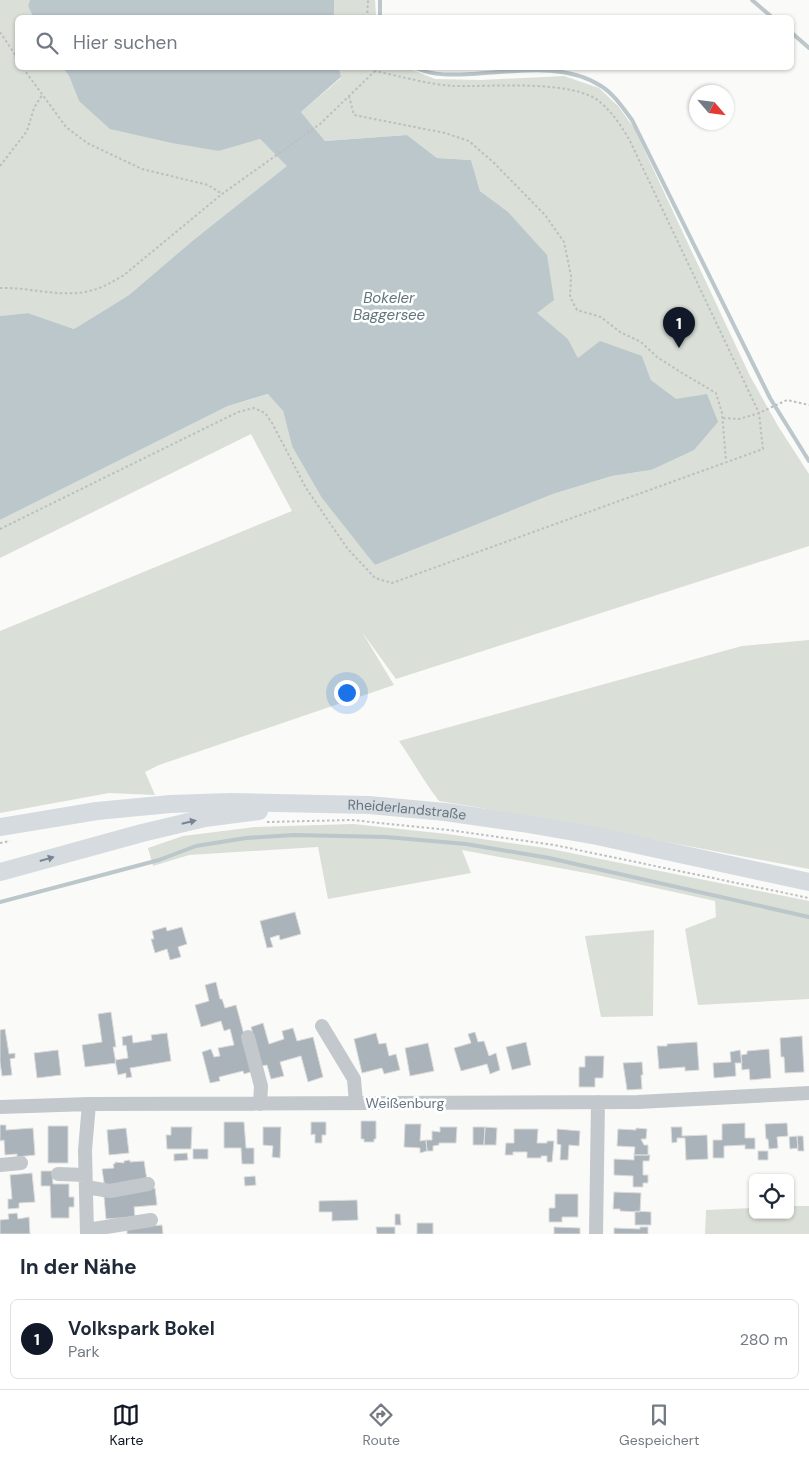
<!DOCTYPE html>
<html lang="de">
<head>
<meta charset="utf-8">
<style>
  body { margin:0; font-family:"DM Sans",sans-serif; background:#f2f2f3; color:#1f2937 }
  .controls { position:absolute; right:15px; bottom:15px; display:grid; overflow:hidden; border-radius:8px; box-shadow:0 1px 4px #0004 }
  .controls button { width:45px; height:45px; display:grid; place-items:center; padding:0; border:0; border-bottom:1px solid #e0e1e3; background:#fff; color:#1f2937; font:25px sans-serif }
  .compass { position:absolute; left:689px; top:85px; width:45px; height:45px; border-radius:50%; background:#fff; box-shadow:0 1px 4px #0004; rotate:118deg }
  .you { position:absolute; left:346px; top:692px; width:18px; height:18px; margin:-12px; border:4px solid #fff; border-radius:50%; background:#1a73e8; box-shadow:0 0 0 8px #1a73e833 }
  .badge { display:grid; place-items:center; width:32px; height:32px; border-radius:50%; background:#111827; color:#fff; font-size:16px; font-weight:700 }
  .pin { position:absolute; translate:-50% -41px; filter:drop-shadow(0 1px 2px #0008) }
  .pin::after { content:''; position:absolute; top:26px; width:18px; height:15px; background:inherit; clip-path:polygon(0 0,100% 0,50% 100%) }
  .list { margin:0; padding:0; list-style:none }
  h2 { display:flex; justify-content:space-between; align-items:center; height:65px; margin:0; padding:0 20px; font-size:21px }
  h2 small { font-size:16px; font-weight:400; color:#747a83 }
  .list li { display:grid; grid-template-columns:32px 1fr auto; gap:15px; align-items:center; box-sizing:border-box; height:80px; margin:0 10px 10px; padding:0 10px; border:1px solid #e0e1e3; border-radius:8px }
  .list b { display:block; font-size:19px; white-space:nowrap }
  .list p { margin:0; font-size:16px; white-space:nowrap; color:#747a83 }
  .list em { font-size:16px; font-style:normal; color:#747a83 }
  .icon { flex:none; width:28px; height:28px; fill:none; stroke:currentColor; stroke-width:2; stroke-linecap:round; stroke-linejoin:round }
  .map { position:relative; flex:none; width:809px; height:1234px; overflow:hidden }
  .search { position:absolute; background:#fff; box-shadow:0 1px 4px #0004; left:15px; right:15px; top:15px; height:55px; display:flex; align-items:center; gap:12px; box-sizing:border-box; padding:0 18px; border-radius:8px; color:#747a83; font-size:19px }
  .sheet { height:155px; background:#fff }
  nav { display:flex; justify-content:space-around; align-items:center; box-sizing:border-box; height:70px; border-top:1px solid #e0e1e3; background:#fff; font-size:14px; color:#747a83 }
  nav a { display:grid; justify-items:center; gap:2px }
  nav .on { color:#111827 }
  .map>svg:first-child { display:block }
</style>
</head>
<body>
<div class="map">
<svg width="809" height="1234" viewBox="0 0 809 1234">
  <rect width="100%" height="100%" fill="#fafaf8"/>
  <!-- green -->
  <path fill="#dadfd7" d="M0 0H30L28 6 33 17 18 18V68H63L69 76 79 101 219 151 260 139 288 166 191 242 129 295 74 329 28 313 0 316Z
    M334 0H375L376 17H334Z
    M339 68H408L435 79 481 80 564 76 599 88 618 106 634 128 750 376 778 426 809 474V546L396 679 362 632 394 685 159 765 145 772 155 795 109 793 0 813V631L292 511 251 434 0 558V520L228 406 269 394 283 411 292 446 375 565 553 494 612 476 651 470 676 400 651 380 642 356 578 358 568 339 536 313 507 211 480 191 471 160 437 158 407 135 325 141 301 112 341 78Z
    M809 640V869L530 816 439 801C424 782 413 761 399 741L742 646Z
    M353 824 447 834 546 848 809 901V999L698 1005 685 929 716 917 715 901 597 875 462 850 471 873 328 899 318 847 189 855 153 866 148 848 183 836 255 827Z
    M654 930 653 1016 601 1017 585 936Z
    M790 1206H809V1234H705L706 1210 753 1208V1215H790Z"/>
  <!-- water -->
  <path fill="#bbc7cb" d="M30 0H334V17H33L28 6Z
    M63 68H339L341 77 301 112 325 141 407 135 437 158 471 160 480 191 507 211 547 255 554 300 537 313 568 339 578 358 600 341 642 356 651 380 676 399 707 394 718 422 694 450 651 470 612 476 553 494 375 565 322 498 292 446 283 411 268 394 228 406 0 520V316L28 313 74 329 129 295 191 242 287 166 260 139 219 151 172 143 110 129 79 101 69 76Z"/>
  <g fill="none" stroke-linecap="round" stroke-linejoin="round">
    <!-- stream -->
    <path stroke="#bbc7cb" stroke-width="4" d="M380 0V18
      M752 0 773 18
      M792 33 809 48
      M416 68C434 76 453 75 472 74 514 72 564 62 601 86 614 94 623 108 632 120L770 398 809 461
      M0 902 159 860 196 846 246 838 294 835 386 837 466 844 549 858 809 917"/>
  </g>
  <!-- building -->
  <path fill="#aab3b9" stroke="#dcdcda" d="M295 912 301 934 280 940 279 935 270 938 273 947 267 948 260 921Z
    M166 927 167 931 182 927 187 944 178 947 181 957 170 960 167 949 155 953 151 939H154L152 931Z
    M216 982 220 999H222L225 1008 236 1005 254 1071 244 1074 243 1071 219 1077 220 1081 210 1083 202 1052 211 1049 214 1057 220 1056 218 1048 234 1045 230 1029 224 1031 221 1021 201 1027 195 1005 209 1001 205 985Z
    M111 1012 116 1047H113L116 1063 85 1067 82 1045 102 1042 98 1014Z
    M263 1023 269 1044 284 1039 282 1031 293 1028 297 1041 313 1037 323 1077 308 1082 301 1056 280 1062 284 1076 271 1079 267 1065 261 1066 251 1027Z
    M5 1029 9 1054 15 1053V1058L10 1059 12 1075 2 1076 0 1062V1030Z
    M475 1032 478 1042 484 1041 489 1056 496 1053 500 1070 490 1074 487 1064 461 1071 454 1048 471 1043 468 1034Z
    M167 1033 171 1061 130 1068 132 1077 126 1078V1073L118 1075 115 1060 128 1058 126 1045 123 1046 122 1037 132 1035 133 1043 152 1040 151 1035Z
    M376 1033 379 1044 386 1043 389 1056 396 1054 400 1070 384 1074 382 1068 362 1073 354 1039Z
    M802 1036 804 1072 785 1073 784 1057H781L780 1038Z
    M526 1042 531 1065 512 1070 506 1047Z
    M697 1042 699 1070 685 1071V1067L659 1069 657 1046H667V1044Z
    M428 1043 434 1071 410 1076 405 1048Z
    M769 1049 771 1078 750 1080 749 1069 742 1070 741 1055 747 1054V1051Z
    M58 1050 61 1075 37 1078 34 1053Z
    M740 1050 742 1063H735L736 1076 714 1078 713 1063 731 1062 730 1052Z
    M585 1056H604L603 1078H595V1087H579V1067H585Z
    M642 1062 643 1075H641L642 1089 627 1090 623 1063Z
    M361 1121H376V1139H374V1142H364V1139H361Z
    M224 1122H244L246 1148H254V1164H242L241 1148H224Z
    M311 1122H326V1135H322V1143H315V1134L311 1135Z
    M745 1123V1138H755V1149H745V1145L724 1146V1158H713V1140H722V1124Z
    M787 1123 788 1136 777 1137 778 1148 769 1149 768 1139H766L765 1124Z
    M405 1124H421L420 1141 426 1140 427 1151 420 1153V1148L404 1147Z
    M0 1125H6V1130L33 1128 35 1155 17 1157V1154L5 1155 4 1140 0 1141Z
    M48 1126H68V1163H48Z
    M171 1127H192L191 1149H167L166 1135H171Z
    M263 1127H281L280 1158 272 1157 273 1146 263 1145Z
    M440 1127H457L456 1143H439V1145L433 1146V1151H427L426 1140H432V1131L440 1132Z
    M473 1127H485L484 1145H473Z
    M485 1127 497 1128 496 1145H484Z
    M671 1127H682V1136L707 1135 708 1159 686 1160 685 1138H677V1142L672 1143Z
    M126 1128 129 1153 109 1155 107 1130Z
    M636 1128 647 1129 646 1139H641L644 1145H648V1155H634L635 1147 617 1146 618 1129 636 1130Z
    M514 1129H538L537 1143H547V1141H554L552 1162H547V1156H541V1158H527V1152H513V1155H505L506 1143H514Z
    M557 1129 580 1131 579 1146 569 1145 568 1160H560L561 1145 557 1144Z
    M797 1136 798 1148 790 1149 789 1137Z
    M797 1136H803L804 1151H798Z
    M193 1149H208V1159H193Z
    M758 1151H768V1160H758Z
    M187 1153 188 1160 174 1161V1154Z
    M634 1155H650L649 1161H643V1175H648V1183H643V1187H633V1176L614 1175V1159L634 1160Z
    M130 1160V1162L144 1161 147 1180 105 1189 102 1169 114 1168 113 1164H115V1162L124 1163V1161Z
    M41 1171H52L53 1184H69V1197H74V1207H69V1218H51L50 1186H41Z
    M32 1173 35 1202 19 1203V1208L8 1209V1199H12L10 1175Z
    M255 1176 256 1185 245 1186 244 1177Z
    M155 1188 157 1205 134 1207 135 1217 106 1219 104 1196 131 1190Z
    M614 1192 641 1193 640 1212 620 1211V1209H613Z
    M555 1194H578V1217H562V1222H549V1208H555Z
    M357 1200 358 1220 332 1221V1212H319V1201Z
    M635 1211 651 1212V1225H635Z
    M17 1213 18 1219 29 1217 30 1234H0V1220L9 1219 8 1214Z
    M395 1214H400L401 1225H395Z
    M417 1223H433V1234H417Z
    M162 1225 163 1234H127V1228Z
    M376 1227H395V1234H377Z
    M554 1227 580 1228V1234H554Z
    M640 1227H648V1234H614V1228L640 1229Z"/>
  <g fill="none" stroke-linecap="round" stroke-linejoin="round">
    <!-- path -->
    <path stroke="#bbbfc2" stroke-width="2" stroke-dasharray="2.5 2.5" stroke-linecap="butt" d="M367 18 368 0
      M0 32 18 59
      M23 68 66 127 87 143 142 169 208 185 222 194
      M349 96 354 115 445 133 469 141 493 162 545 215 564 242 571 276 570 297 577 310 601 317 620 332 641 342 657 357 682 373 716 393 722 413 726 461
      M0 166 27 131 34 108 42 95
      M0 288C31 287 63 299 93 290 104 287 114 281 124 275L222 194 320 124 375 71 373 68
      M723 418 739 419 759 413 787 400 809 405
      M0 529 238 412 254 408 265 413 272 423 306 488 347 548 375 578 392 583 763 449 759 413 630 141C622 127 613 113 600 102 574 79 489 87 454 86 431 85 399 76 375 71
      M267 822 351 820 449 830 554 845 809 898
      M0 843 10 841"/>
    <!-- minor -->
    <path stroke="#c3c8cc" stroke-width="14" d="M322 1026 354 1079 356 1103
      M248 1037 261 1086 260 1104
      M0 1107 89 1104 638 1102 809 1093
      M0 1165 21 1163
      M58 1174 85 1175
      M86 1187 110 1191 148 1184
      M87 1230 151 1220
      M87 1234 85 1150 89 1104
      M596 1234 598 1102"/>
    <!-- major -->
    <g stroke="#d6dbdf" stroke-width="18">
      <path id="s1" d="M0 827 97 811 170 804 231 802 369 805 445 812 522 823 597 836 809 882"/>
      <path d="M0 872 142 833 205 818 259 811"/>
    </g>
  </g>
  <!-- one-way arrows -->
  <defs><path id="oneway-solid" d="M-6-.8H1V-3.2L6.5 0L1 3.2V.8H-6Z" transform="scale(1.25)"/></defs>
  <g fill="#768591">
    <use href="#oneway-solid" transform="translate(189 822) rotate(-13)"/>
    <use href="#oneway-solid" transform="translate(47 859) rotate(-16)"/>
  </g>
  <g text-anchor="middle" stroke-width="5" stroke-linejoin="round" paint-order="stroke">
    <!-- street labels -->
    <g font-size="14" fill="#657683" stroke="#fff">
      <text dy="5" stroke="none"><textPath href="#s1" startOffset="409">Rheiderlandstraße</textPath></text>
      <text x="405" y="1108">Weißenburg</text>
    </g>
    <!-- water labels -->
    <g font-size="15" font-style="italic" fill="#60757c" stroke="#fff">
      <text x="389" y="303">Bokeler<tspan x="389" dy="17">Baggersee</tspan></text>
    </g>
  </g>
</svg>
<div class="controls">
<button><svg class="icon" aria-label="locate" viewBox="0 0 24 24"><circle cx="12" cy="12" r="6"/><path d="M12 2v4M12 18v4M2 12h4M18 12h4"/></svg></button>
</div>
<svg class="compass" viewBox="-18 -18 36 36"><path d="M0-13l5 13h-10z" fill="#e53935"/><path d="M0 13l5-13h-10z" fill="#747a83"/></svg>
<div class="you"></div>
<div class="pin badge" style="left:679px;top:348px">1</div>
<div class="search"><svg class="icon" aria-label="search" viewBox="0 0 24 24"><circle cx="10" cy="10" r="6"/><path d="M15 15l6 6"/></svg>Hier suchen</div>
</div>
<section class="sheet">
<h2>In der Nähe<small></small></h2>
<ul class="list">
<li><span class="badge">1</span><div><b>Volkspark Bokel</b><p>Park</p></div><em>280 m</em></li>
</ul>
</section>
<nav>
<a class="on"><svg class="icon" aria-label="map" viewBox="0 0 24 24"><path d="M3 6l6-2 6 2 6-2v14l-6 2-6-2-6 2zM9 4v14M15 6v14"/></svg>Karte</a>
<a><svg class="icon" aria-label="directions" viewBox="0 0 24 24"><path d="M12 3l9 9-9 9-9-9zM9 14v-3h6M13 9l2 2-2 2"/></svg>Route</a>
<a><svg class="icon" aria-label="saved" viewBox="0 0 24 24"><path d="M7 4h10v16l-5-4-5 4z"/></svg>Gespeichert</a>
</nav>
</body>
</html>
